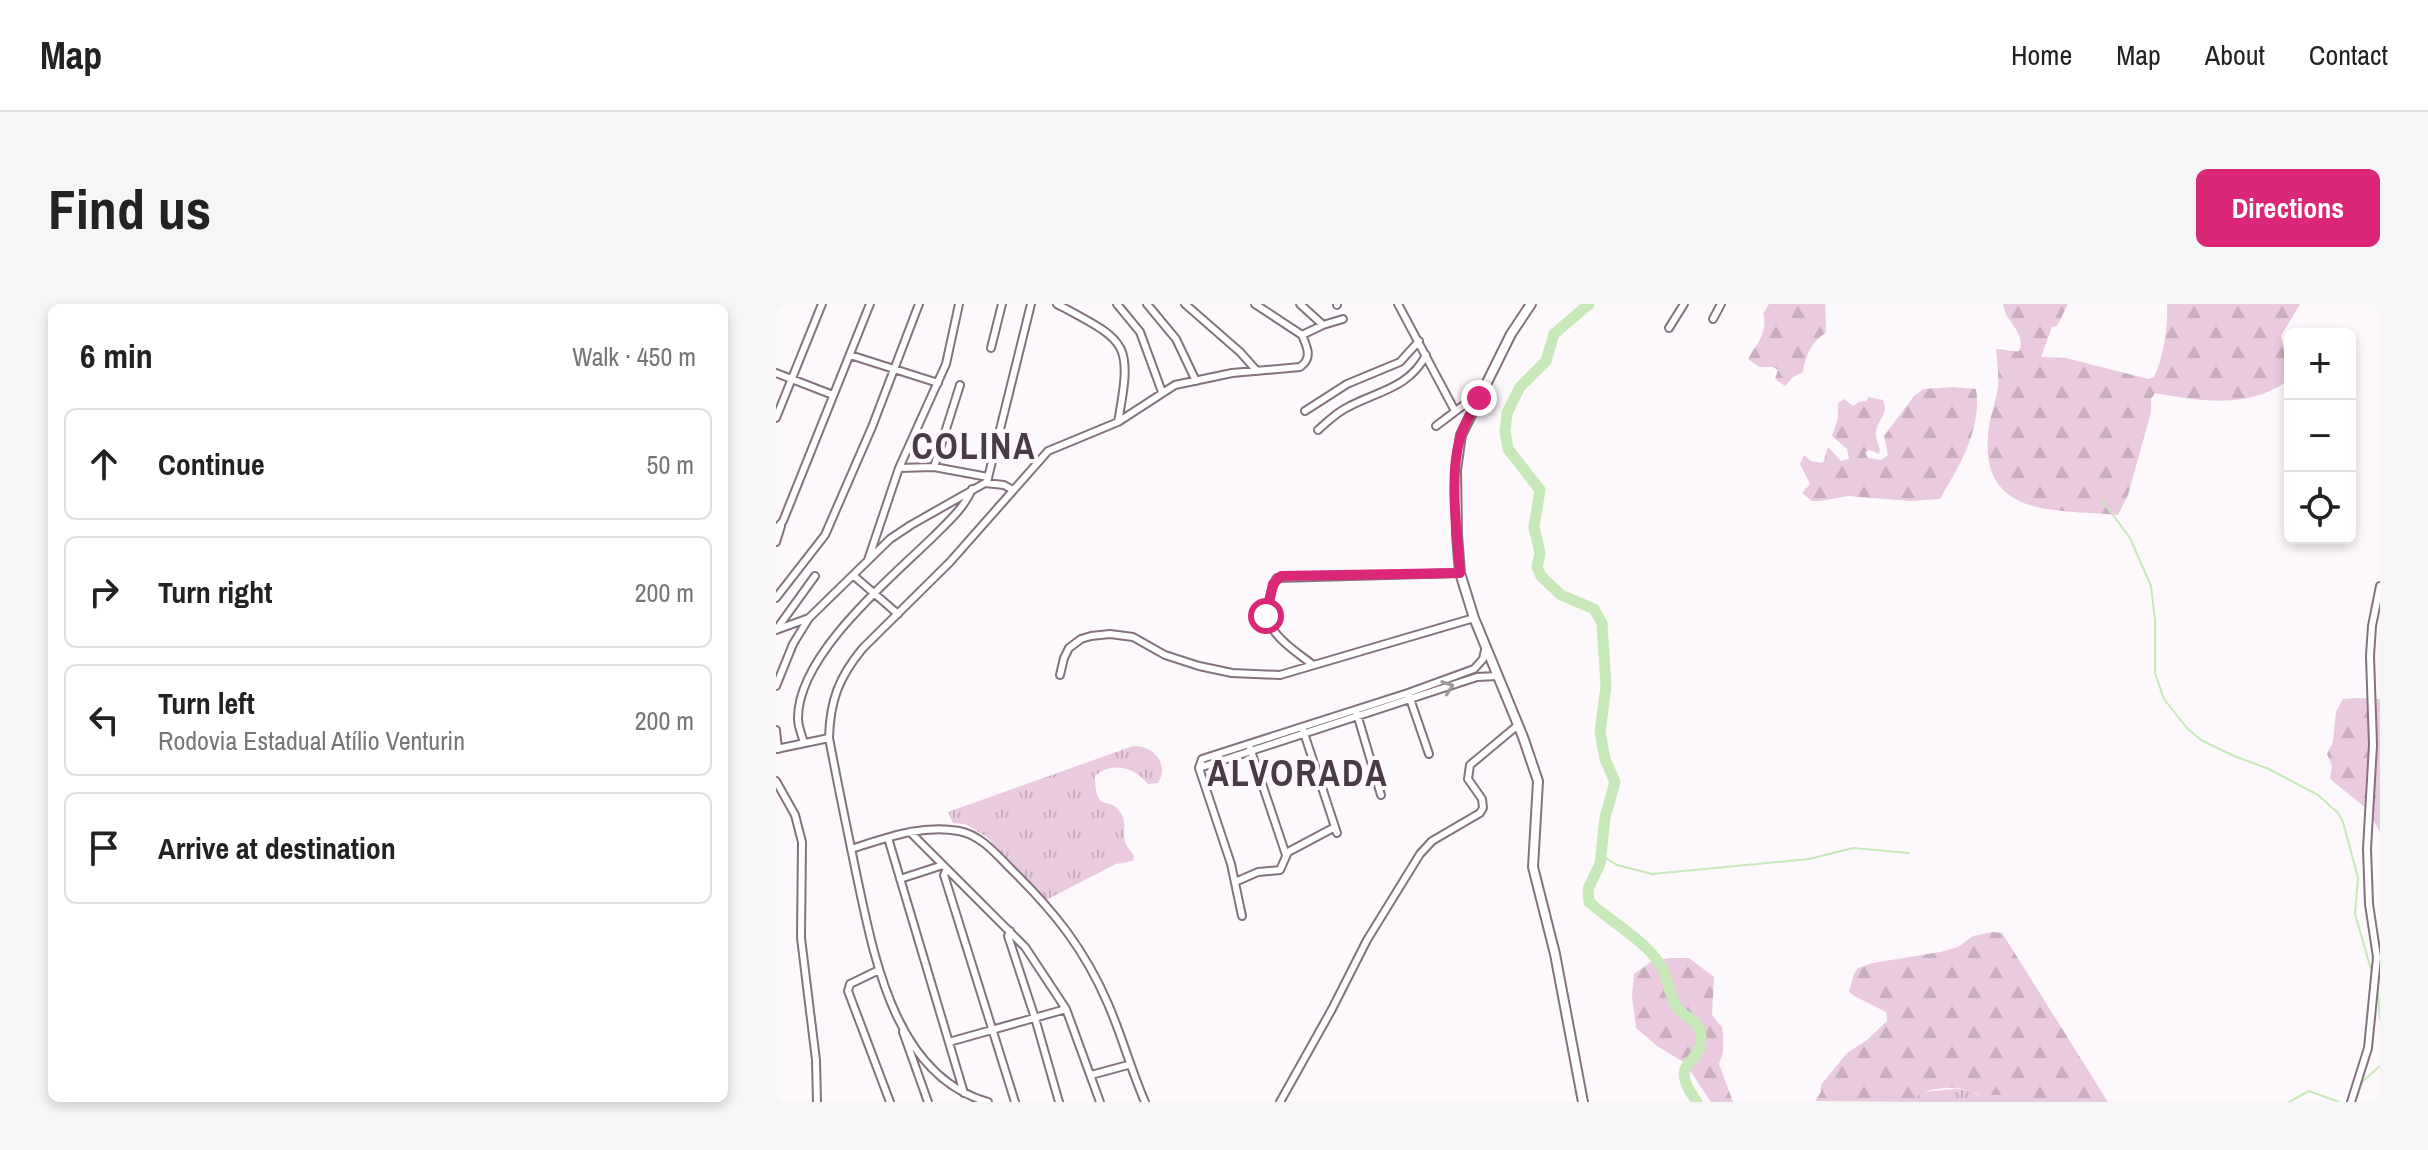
<!DOCTYPE html>
<html lang="en">
<head>
<meta charset="utf-8">
<style>
  body { margin:0; font-family:"Archivo Narrow",sans-serif; background:#f6f6f6; color:#222 }
  .controls { position:absolute; right:24px; top:24px; display:grid; overflow:hidden; border-radius:12px; box-shadow:0 4px 12px #0003 }
  .controls button { width:72px; height:72px; display:grid; place-items:center; padding:0; border:0; border-bottom:2px solid #e0e0e0; background:#fff; color:#222; font:40px sans-serif }
  .stop { position:absolute; width:24px; height:24px; margin:-18px; border:6px solid #db2777; border-radius:50%; background:#fff }
  .stop.end { background:#db2777; border-color:#fff; box-shadow:0 2px 8px #0008 }
  .list { margin:0; padding:0; list-style:none }
  h2 { display:flex; justify-content:space-between; align-items:center; height:104px; margin:0; padding:0 32px; font-size:34px }
  h2 small { font-size:26px; font-weight:400; color:#767676 }
  .list li { display:grid; grid-template-columns:52px 1fr auto; gap:24px; align-items:center; box-sizing:border-box; height:112px; margin:0 16px 16px; padding:0 16px; border:2px solid #e0e0e0; border-radius:12px }
  .list b { display:block; font-size:30px; white-space:nowrap }
  .list p { margin:0; font-size:26px; white-space:nowrap; color:#767676 }
  .list em { font-size:26px; font-style:normal; color:#767676 }
  .icon { flex:none; width:44px; height:44px; fill:none; stroke:currentColor; stroke-width:2; stroke-linecap:round; stroke-linejoin:round }
  .map { position:relative; flex:none; width:1604px; height:798px; overflow:hidden; border-radius:12px }
  header { display:flex; align-items:center; gap:48px; box-sizing:border-box; height:112px; padding:0 40px; background:#fff; border-bottom:2px solid #e0e0e0 }
  header strong { font-size:38px }
  nav { display:flex; gap:44px; margin-inline-start:auto; font-size:28px }
  .intro { display:flex; align-items:center; justify-content:space-between; box-sizing:border-box; height:192px; padding:0 48px }
  h1 { margin:0; font-size:56px }
  .button { padding:20px 36px; border-radius:12px; background:#db2777; color:#fff; font-size:28px; font-weight:700 }
  main { display:flex; gap:48px; padding:0 48px }
  aside { flex:1; background:#fff; border-radius:12px; box-shadow:0 4px 12px #0003 }
  .map>svg:first-child { display:block }
</style>
</head>
<body>
<header>
<strong>Map</strong>
<nav><a>Home</a><a>Map</a><a>About</a><a>Contact</a></nav>
</header>
<div class="intro"><h1>Find us</h1><a class="button">Directions</a></div>
<main>
<aside>
<h2>6 min<small>Walk · 450 m</small></h2>
<ul class="list">
<li><svg class="icon" aria-label="ahead" viewBox="0 0 24 24"><path d="M12 20V5M6 11l6-6 6 6"/></svg><div><b>Continue</b></div><em>50 m</em></li>
<li><svg class="icon" aria-label="right" viewBox="0 0 24 24"><path d="M7 20v-9h11M14 6l5 5-5 5"/></svg><div><b>Turn right</b></div><em>200 m</em></li>
<li><svg class="icon" aria-label="left" viewBox="0 0 24 24"><path d="M17 20v-9H6M10 6l-5 5 5 5"/></svg><div><b>Turn left</b><p>Rodovia Estadual Atílio Venturin</p></div><em>200 m</em></li>
<li><svg class="icon" aria-label="arrive" viewBox="0 0 24 24"><path d="M6 21V4h12l-3 4 3 4H6"/></svg><div><b>Arrive at destination</b></div></li>
</ul>
</aside>
<div class="map">
<svg width="1604" height="798" viewBox="0 0 1604 798">
  <defs>
    <pattern id="grass-tufts" width="24" height="20" patternUnits="userSpaceOnUse" patternTransform="scale(2)"><rect width="24" height="20" fill="#e9cadf"/><path d="M3 7l-1-3M5 7V3M7 7l1-3M15 17l-1-3M17 17v-4M19 17l1-3" fill="none" stroke="#c9aec0"/></pattern>
    <pattern id="forest-firs" width="22" height="20" patternUnits="userSpaceOnUse" patternTransform="scale(2)"><rect width="22" height="20" fill="#e9cadf"/><path d="M5 1l3.5 6h-7zM16 11l3.5 6h-7z" fill="#c9aec0"/></pattern>
  </defs>
  <rect width="100%" height="100%" fill="#fcf8fb"/>
  <!-- grass -->
  <path fill="url(#grass-tufts)" d="M357 442C377 441 394 460 382 479L372 480C359 463 336 457 319 472 319 512 334 490 345 509 354 526 340 533 358 551L357 557 340 560 270 596 211 533 189 520 177 519 172 508Z
    M1179 785 1192 786 1201 791H1226L1231 798H1138L1140 792 1147 788Z"/>
  <!-- forest -->
  <path fill="url(#forest-firs)" d="M993 0H1049L1050 29C1036 36 1029 53 1027 68L1017 73 1009 82 999 75 1002 66 997 63H983L972 55C980 41 993 27 987 10Z
    M1227 0H1292L1281 22 1276 23 1265 53 1290 54 1372 75 1378 73C1388 52 1392 23 1391 0H1524L1505 32 1512 64 1510 78C1471 105 1423 97 1379 89L1375 95V108L1352 191 1342 211C1284 205 1205 216 1212 131 1213 116 1218 103 1221 89 1224 75 1221 59 1220 45 1228 45 1235 48 1243 47 1251 29 1229 18 1227 0Z
    M1176 83 1200 85C1206 125 1184 161 1164 195L1135 197 1072 192 1044 197H1036L1026 189 1034 180 1024 160 1028 151 1035 157 1047 159 1052 143 1065 157 1073 155 1071 145 1056 132 1062 114V99L1068 95 1077 102 1083 98 1090 97 1093 93 1107 96C1113 110 1103 114 1100 127 1099 133 1103 141 1104 147L1103 150 1094 146 1089 148 1092 154 1105 156 1112 151 1108 132 1138 92 1148 85Z
    M1580 394 1604 395V528L1591 505 1554 475 1556 462 1551 450 1557 438 1560 408 1567 395Z
    M1216 628 1226 629 1332 798H1231L1226 791C1219 791 1213 791 1206 791 1199 791 1194 786 1187 785 1173 783 1144 783 1138 798L1039 797 1045 788V781L1071 749 1091 736 1111 717 1110 708 1078 692 1073 687 1078 670 1082 664 1097 659 1164 648 1182 643 1197 632Z
    M895 654H913L938 673 936 711 946 723 947 731V749L943 760 957 798H935L909 759 881 742 860 724 856 692 858 670 876 657Z"/>
  <g fill="none" stroke-linecap="round" stroke-linejoin="round">
    <!-- stream -->
    <path stroke="#c7e8b8" stroke-width="2" d="M1325 195 1354 234 1375 282 1379 316V369L1388 395 1411 424 1425 436 1458 452 1493 465 1542 491 1562 509 1567 518 1582 574 1579 610 1596 669
      M825 551 841 561 876 570 1033 555 1077 544 1133 549
      M1602 689 1604 715
      M1513 798 1533 787 1563 798
      M1579 798 1587 777 1604 762"/>
    <!-- river -->
    <path stroke="#c7e8b8" stroke-width="11" d="M813 0 778 30 770 57 744 83 731 109 729 127 732 145 764 186 758 223 764 249 761 263 765 272 785 291 818 305 826 319 830 382 824 428 829 455 839 478 829 514 824 560 812 585 813 598C834 617 867 635 883 659 893 672 892 692 902 705 910 715 924 716 925 732 927 764 889 754 921 798"/>
    <defs>
      <path id="street" d="M281 0C351 38 357 36 342 118
        M341 0 364 28 386 88
        M371 0 400 35 420 77
        M409 0 464 48 481 67
        M479 0 526 31
        M524 0 547 21
        M561 0V1
        M622 0 679 107
        M937 15 945 0
        M893 24 908 0
        M526 31 547 21 567 15
        M215 44 226 0
        M74 51 162 79
        M0 69 57 91
        M529 107 571 80 624 58 643 37
        M0 114 46 0
        M660 122 693 97 703 94
        M542 126C551 118 561 108 572 103 602 87 633 84 650 51
        M158 163 184 81
        M123 164 158 163 212 173
        M211 178 255 0
        M0 225 7 217 94 0
        M0 238 5 222
        M92 256 123 164 170 60 183 0
        M78 272 122 310
        M0 294 49 231 96 123 143 0
        M0 326 33 314 114 235 135 221 209 179 228 181 237 186
        M0 326 39 272
        M709 346 707 355 698 365 632 389 426 455 423 464 701 373 721 372
        M537 361C517 345 485 328 493 298 495 289 496 281 501 274L684 269
        M284 371 288 354 293 344 305 335 315 332 334 330 357 333 389 351 423 362 456 369 504 371 698 314
        M0 382 17 340 33 314
        M633 392 653 450
        M581 410 605 491
        M0 426 2 445
        M527 426 561 529
        M28 439C26 431 22 423 22 415 21 351 115 274 158 232 171 219 189 203 196 185
        M474 444 510 551
        M0 445 53 434
        M423 464 455 560 466 612
        M0 477 19 511 26 538 25 634 40 756 41 798
        M134 528 249 643 290 705 324 798
        M112 534 188 789
        M75 545C110 534 146 520 183 527 205 531 221 551 236 566 278 607 309 646 332 700 346 732 355 766 369 798
        M171 565 168 571 239 798
        M124 575 167 561
        M459 578 482 568 504 566 512 548 559 523
        M234 627 232 632 259 714 283 798
        M103 666 74 680 72 687 114 798
        M127 728 152 798
        M173 738 290 705
        M315 771 352 761
        M212 798C121 773 99 658 82 578 72 530 62 482 53 434 54 396 63 373 87 344L174 258 272 147 342 118 399 81 456 69 524 63C537 54 531 43 526 31
        M504 798 556 705 591 636 644 550 656 537 704 509 707 504 706 495 692 475 694 461 742 421
        M1575 798 1592 744 1601 653 1593 600 1591 545 1597 441 1594 352 1596 322 1604 282"/>
      <path id="secondary" d="M755 0 735 30 685 131 680 166 681 231 684 269 698 314 747 433 762 477 757 563 779 650 807 798"/>
    </defs>
    <!-- street casing -->
    <use href="#street" stroke="#84727e" stroke-width="10"/>
    <!-- secondary casing -->
    <use href="#secondary" stroke="#84727e" stroke-width="12"/>
    <!-- street -->
    <use href="#street" stroke="#fff" stroke-width="6"/>
    <!-- secondary -->
    <use href="#secondary" stroke="#fff" stroke-width="8"/>
  </g>
  <!-- one-way arrows -->
  <defs><path id="oneway-chevron" d="M-2-3.5L2.5 0L-2 3.5" fill="none" stroke-width="1.6" stroke-linecap="round" stroke-linejoin="round" transform="scale(2)"/></defs>
  <use stroke="#9c989c" href="#oneway-chevron" transform="translate(672 383) rotate(-19)"/>
  <g fill="none" stroke-linecap="round" stroke-linejoin="round">
    <!-- route -->
    <path stroke="#db2777" stroke-width="10" d="M490 312 497 280 505 272 684 269C681 228 673 174 684 134 688 120 696 107 703 94"/>
  </g>
  <g text-anchor="middle" stroke-width="8" stroke-linejoin="round" paint-order="stroke">
    <!-- district labels -->
    <g font-size="36" font-weight="bold" letter-spacing="2" fill="#4a3a45" stroke="#fcf8fb">
      <text x="198" y="155">COLINA</text>
      <text x="522" y="482">ALVORADA</text>
    </g>
  </g>
</svg>
<div class="controls">
<button>+</button>
<button>−</button>
<button><svg class="icon" aria-label="locate" viewBox="0 0 24 24"><circle cx="12" cy="12" r="6"/><path d="M12 2v4M12 18v4M2 12h4M18 12h4"/></svg></button>
</div>
<div class="stop" style="left:490px;top:312px"></div>
<div class="stop end" style="left:703px;top:94px"></div>
</div>
</main>
</body>
</html>
